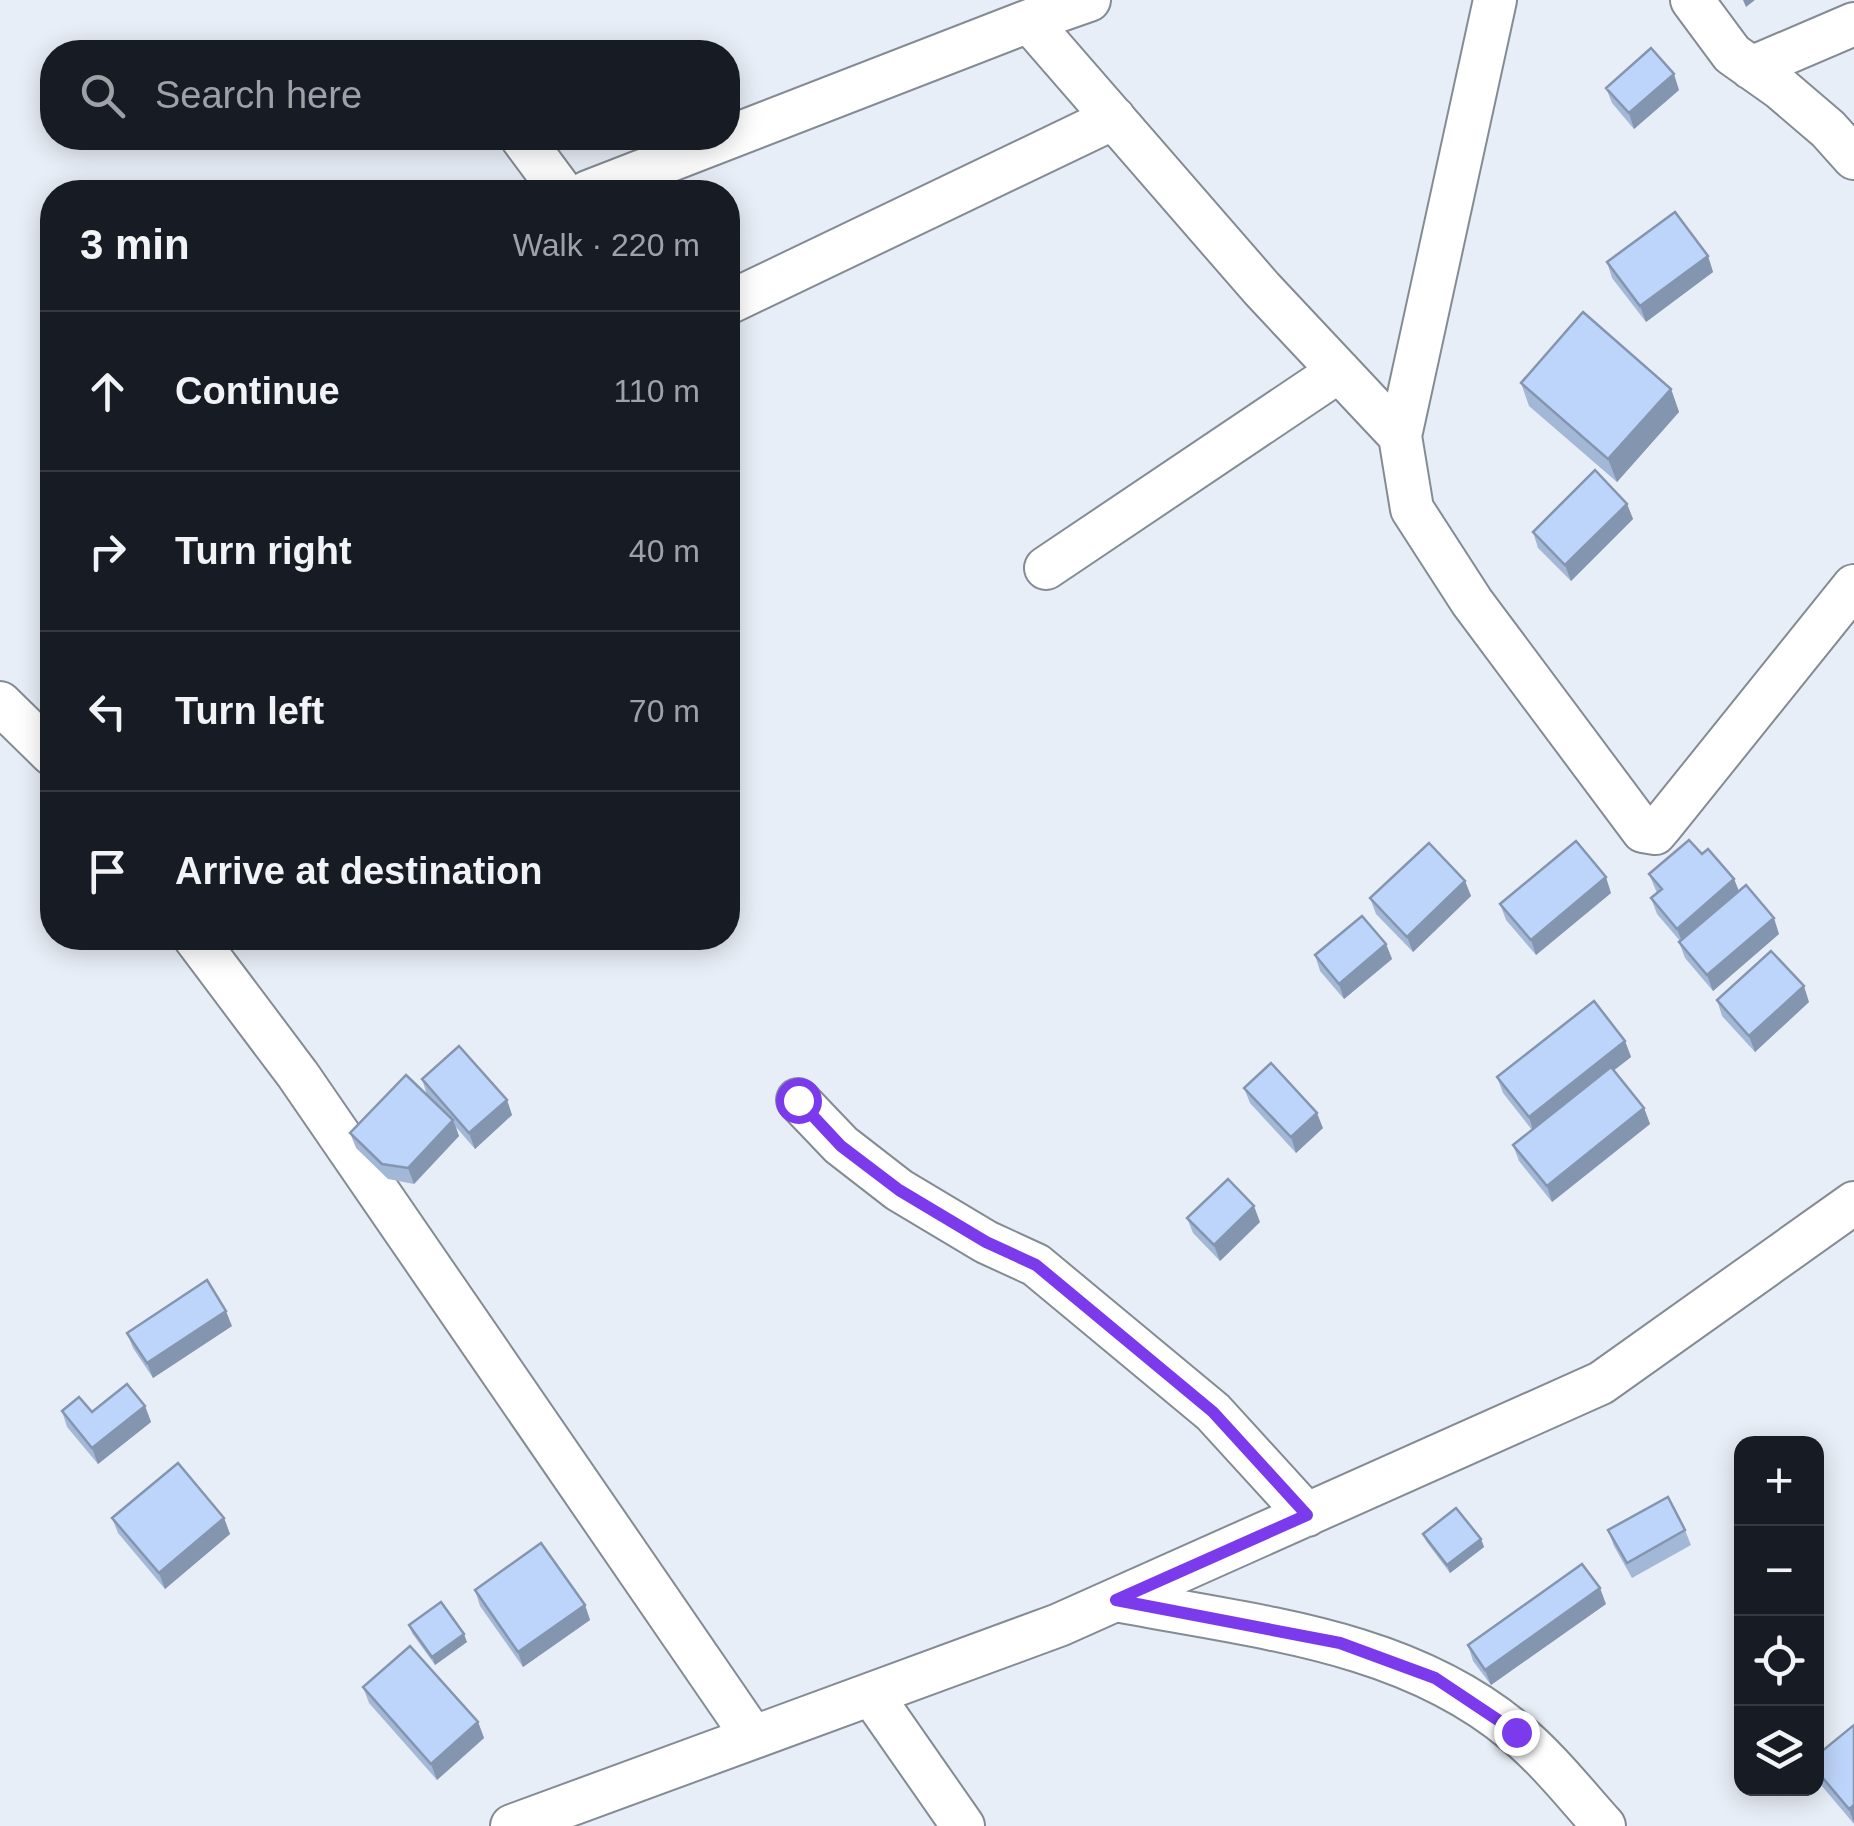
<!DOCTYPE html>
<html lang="en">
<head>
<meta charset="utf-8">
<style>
  body { margin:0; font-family:Arial,sans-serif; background:#242831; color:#f1f3f6 }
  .controls { position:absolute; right:30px; bottom:30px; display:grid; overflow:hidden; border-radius:20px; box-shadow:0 5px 25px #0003 }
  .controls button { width:90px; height:90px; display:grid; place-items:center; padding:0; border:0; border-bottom:2px solid #363941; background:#171b24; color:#f1f3f6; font:50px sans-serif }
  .stop { position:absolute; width:30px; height:30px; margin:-22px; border:8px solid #7c3aed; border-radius:50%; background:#fff }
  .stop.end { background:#7c3aed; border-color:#fff; box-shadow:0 2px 10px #0008 }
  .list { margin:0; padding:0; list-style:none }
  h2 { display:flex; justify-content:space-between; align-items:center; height:130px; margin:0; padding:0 40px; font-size:42px }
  h2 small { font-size:32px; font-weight:400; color:#9ea1a6 }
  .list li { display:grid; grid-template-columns:65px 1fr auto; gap:30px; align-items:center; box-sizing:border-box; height:160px; padding:0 40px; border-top:2px solid #363941 }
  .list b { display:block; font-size:38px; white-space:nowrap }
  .list em { font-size:32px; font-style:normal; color:#9ea1a6 }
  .icon { flex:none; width:55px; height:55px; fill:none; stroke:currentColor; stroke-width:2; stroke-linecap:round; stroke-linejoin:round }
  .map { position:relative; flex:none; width:1854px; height:1826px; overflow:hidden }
  .search { position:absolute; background:#171b24; box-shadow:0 5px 25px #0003; left:40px; top:40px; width:700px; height:110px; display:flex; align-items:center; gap:25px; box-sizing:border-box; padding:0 35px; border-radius:40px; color:#9ea1a6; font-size:38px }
  .panel { position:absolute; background:#171b24; box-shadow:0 5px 25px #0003; left:40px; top:180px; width:700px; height:770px; border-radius:40px }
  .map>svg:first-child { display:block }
</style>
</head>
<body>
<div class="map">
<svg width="1854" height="1826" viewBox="0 0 1854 1826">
  <rect width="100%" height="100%" fill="#e8eef7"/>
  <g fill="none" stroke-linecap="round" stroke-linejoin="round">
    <defs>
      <path id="minor" d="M1089 0 1029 21 1262 289 1400 436 1412 509 1472 602 1643 831 1655 833 1661 826 1854 586
        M1692 0 1732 54 1780 88 1828 129 1854 158
        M1751 68 1854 24
        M522 138 562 192
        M588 192 1029 21
        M728 303 1114 118
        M1400 436 1495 0
        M1046 568 1339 371
        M0 703 52 754
        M195 938 298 1075 753 1737
        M798 1100 841 1145 899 1190 986 1242 1036 1265 1213 1412 1307 1515
        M1116 1600C1254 1627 1404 1639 1515 1732 1548 1759 1576 1795 1604 1826
        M871 1694 963 1826
        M512 1826 1059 1625 1601 1383 1854 1203"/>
    </defs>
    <!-- minor casing -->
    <use href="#minor" stroke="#858b93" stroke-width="46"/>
    <!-- minor -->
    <use href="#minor" stroke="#fff" stroke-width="42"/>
  </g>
  <!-- wall -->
  <path fill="#a3b7d7" d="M1606 88 1679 90 1634 129 1612 103Z
    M1708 256 1713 272 1646 322 1612 278 1607 262Z
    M1521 383 1671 389 1679 412 1617 482 1529 406Z
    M1627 504 1633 519 1571 581 1538 548 1533 532Z
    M1702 854 1734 879 1739 891 1779 934 1713 991 1685 958 1679 942 1680 941 1657 914 1651 898 1657 893 1649 874Z
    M1465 881 1471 896 1413 952 1376 914 1370 898Z
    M1611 893 1536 955 1506 920 1500 904Z
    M1386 944 1392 959 1344 999 1320 971 1315 955Z
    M1717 1000 1809 1002 1755 1052 1722 1016Z
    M1625 1041 1631 1057 1614 1070 1644 1108 1650 1124 1552 1202 1519 1161 1513 1145 1532 1130 1503 1093 1497 1077Z
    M422 1079 507 1100 512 1115 475 1149 456 1127 459 1136 414 1184 388 1179 356 1148 350 1133 427 1095Z
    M1244 1088 1323 1128 1296 1153 1250 1103Z
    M1187 1218 1260 1222 1220 1261 1193 1233Z
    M232 1326 153 1378 133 1348 127 1333Z
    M145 1406 151 1422 98 1464 67 1427 62 1411 92 1412Z
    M112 1518H224L230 1534 165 1589 118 1533Z
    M1608 1530H1685L1691 1545 1632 1578 1614 1546Z
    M1423 1534 1481 1539 1484 1547 1450 1573 1426 1541Z
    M475 1590 585 1605 590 1620 523 1667 480 1606Z
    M1606 1604 1491 1685 1473 1661 1468 1645Z
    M409 1625 467 1642 435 1665 412 1633Z
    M363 1687 478 1722 484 1738 437 1780 369 1703Z
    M1854 1725V1824L1816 1779V1756Z"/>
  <!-- shaded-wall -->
  <path fill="#8495af" d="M1743 0H1755L1746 7Z
    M1674 74 1679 90 1634 129 1629 113Z
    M1708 256 1713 272 1646 322 1640 306Z
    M1671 389 1679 412 1617 482 1608 459Z
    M1627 504 1633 519 1571 581 1565 565Z
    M1606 877 1611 893 1536 955 1531 940Z
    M1734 879 1740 894 1683 944 1677 929Z
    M1465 881 1471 896 1413 952 1407 937Z
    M1774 918 1779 934 1713 991 1707 975Z
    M1386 944 1392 959 1344 999 1339 984Z
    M1804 986 1809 1002 1755 1052 1749 1036Z
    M1625 1041 1631 1057 1534 1133 1529 1117Z
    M507 1100 512 1115 475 1149 469 1133Z
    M1644 1108 1650 1124 1552 1202 1547 1186Z
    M1317 1113 1323 1128 1296 1153 1291 1137Z
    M453 1120 459 1136 414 1184 408 1168Z
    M1254 1206 1260 1222 1220 1261 1214 1245Z
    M226 1311 232 1326 153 1378 147 1363Z
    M145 1406 151 1422 98 1464 92 1448Z
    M224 1518 230 1534 165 1589 159 1573Z
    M1481 1539 1484 1547 1450 1573 1447 1565Z
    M1600 1588 1606 1604 1491 1685 1485 1670Z
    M585 1605 590 1620 523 1667 518 1652Z
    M464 1634 467 1642 435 1665 432 1657Z
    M478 1722 484 1738 437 1780 431 1764Z
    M1854 1805V1823L1849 1809Z"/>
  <!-- building -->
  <path fill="#bdd5fa" stroke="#8495af" stroke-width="2.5" d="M1651 48 1674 74 1629 113 1606 88Z
    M1675 212 1708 256 1640 306 1607 262Z
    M1583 312 1671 389 1608 459 1521 383Z
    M1595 470 1627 504 1565 565 1533 532Z
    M1689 840 1702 854 1708 849 1734 879 1677 929 1651 898 1662 889 1649 874Z
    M1576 841 1606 877 1531 940 1500 904Z
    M1429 843 1465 881 1407 937 1370 898Z
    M1746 885 1774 918 1707 975 1679 942Z
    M1362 916 1386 944 1339 984 1315 955Z
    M1771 951 1804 986 1749 1036 1717 1000Z
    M1594 1001 1625 1041 1529 1117 1497 1077Z
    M459 1046 507 1100 469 1133 422 1079Z
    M1271 1063 1317 1113 1291 1137 1244 1088Z
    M1611 1067 1644 1108 1547 1186 1513 1145Z
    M406 1075 453 1120 408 1168 382 1164 350 1133Z
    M1228 1179 1254 1206 1214 1245 1187 1218Z
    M207 1280 226 1311 147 1363 127 1333Z
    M127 1384 145 1406 92 1448 62 1411 79 1397 92 1412Z
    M178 1463 224 1518 159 1573 112 1518Z
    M1668 1497 1685 1530 1627 1563 1608 1530Z
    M1456 1508 1481 1539 1447 1565 1423 1534Z
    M541 1543 585 1605 518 1652 475 1590Z
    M1582 1564 1600 1588 1485 1670 1468 1645Z
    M441 1602 464 1634 432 1657 409 1625Z
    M410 1646 478 1722 431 1764 363 1687Z
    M1854 1725V1805L1849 1809 1816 1770V1756Z"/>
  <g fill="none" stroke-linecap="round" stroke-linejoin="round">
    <!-- route -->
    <path stroke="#7c3aed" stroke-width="12" d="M798 1100 841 1146 899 1190 986 1242 1036 1265 1213 1412 1307 1515 1116 1600 1340 1643 1435 1678 1516 1732"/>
  </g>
</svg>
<div class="controls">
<button>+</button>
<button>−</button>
<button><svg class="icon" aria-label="locate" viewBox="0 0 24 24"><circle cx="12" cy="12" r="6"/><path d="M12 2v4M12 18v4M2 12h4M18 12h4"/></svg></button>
<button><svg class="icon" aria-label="layers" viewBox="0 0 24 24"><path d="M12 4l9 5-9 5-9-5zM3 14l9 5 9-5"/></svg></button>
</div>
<div class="stop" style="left:798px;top:1100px"></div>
<div class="stop end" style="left:1516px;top:1732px"></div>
<div class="search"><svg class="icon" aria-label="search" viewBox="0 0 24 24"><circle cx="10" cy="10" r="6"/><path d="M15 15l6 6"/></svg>Search here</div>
<section class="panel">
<h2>3 min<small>Walk · 220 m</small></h2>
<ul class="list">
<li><svg class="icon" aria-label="ahead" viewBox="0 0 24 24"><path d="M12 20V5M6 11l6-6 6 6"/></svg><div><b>Continue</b></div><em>110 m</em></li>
<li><svg class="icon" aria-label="right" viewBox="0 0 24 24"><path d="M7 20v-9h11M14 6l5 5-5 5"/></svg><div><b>Turn right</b></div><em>40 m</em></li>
<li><svg class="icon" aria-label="left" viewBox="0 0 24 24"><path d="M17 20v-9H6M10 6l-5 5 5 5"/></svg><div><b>Turn left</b></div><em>70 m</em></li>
<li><svg class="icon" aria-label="arrive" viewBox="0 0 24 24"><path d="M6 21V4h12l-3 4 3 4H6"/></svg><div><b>Arrive at destination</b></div></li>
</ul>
</section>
</div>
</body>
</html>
